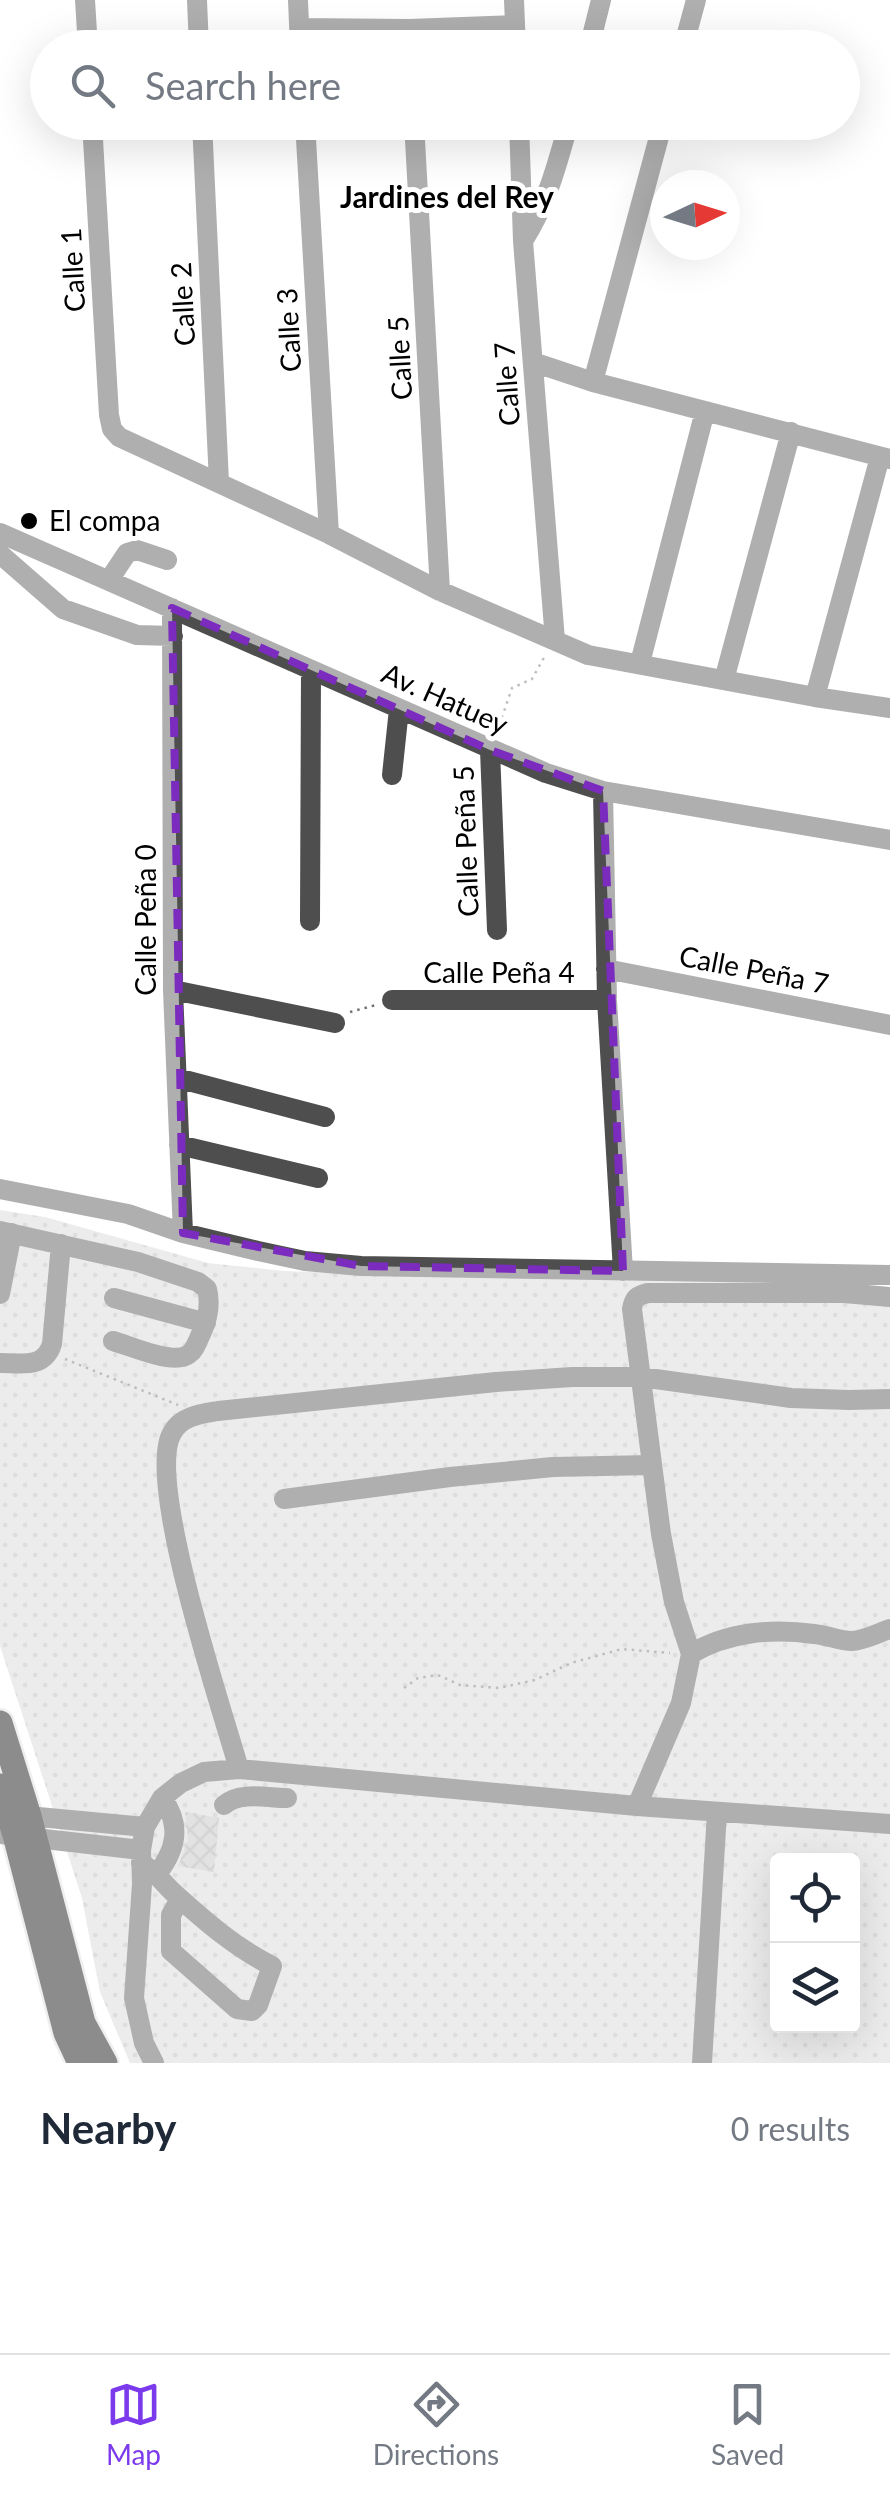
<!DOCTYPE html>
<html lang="en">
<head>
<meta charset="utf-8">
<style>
  body { margin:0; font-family:Lato,sans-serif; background:#f2f2f3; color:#1f2937 }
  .controls { position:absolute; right:30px; bottom:30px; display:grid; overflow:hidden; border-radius:10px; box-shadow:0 10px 40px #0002 }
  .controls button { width:90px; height:90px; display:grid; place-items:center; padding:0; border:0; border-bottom:2px solid #e0e1e3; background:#fff; color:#1f2937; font:50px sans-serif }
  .compass { position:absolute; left:650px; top:170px; width:90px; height:90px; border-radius:50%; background:#fff; box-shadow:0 10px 40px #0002; rotate:86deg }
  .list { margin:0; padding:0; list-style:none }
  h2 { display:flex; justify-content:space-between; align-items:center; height:130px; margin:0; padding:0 40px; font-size:42px }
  h2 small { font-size:32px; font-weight:400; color:#747a83 }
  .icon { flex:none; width:55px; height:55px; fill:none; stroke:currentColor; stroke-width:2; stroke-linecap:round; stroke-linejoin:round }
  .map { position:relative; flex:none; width:890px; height:2063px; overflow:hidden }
  .search { position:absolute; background:#fff; box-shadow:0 10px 40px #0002; left:30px; right:30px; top:30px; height:110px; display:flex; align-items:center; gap:25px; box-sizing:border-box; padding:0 35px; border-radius:55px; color:#747a83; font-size:38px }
  .sheet { height:290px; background:#fff }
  nav { display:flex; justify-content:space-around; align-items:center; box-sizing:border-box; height:140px; border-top:2px solid #e0e1e3; background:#fff; font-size:28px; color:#747a83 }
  nav a { display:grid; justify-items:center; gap:5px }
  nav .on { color:#7c3aed }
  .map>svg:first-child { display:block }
</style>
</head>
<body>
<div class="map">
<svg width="890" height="2063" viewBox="0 0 890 2063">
  <defs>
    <pattern id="garden-dots" width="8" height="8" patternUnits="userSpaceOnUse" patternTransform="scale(2.5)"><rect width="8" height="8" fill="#d5d5d5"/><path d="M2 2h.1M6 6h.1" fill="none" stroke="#b5b5b5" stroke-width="1.8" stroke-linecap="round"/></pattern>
    <pattern id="building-cross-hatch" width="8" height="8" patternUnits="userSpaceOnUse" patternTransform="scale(2.5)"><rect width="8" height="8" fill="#bebebe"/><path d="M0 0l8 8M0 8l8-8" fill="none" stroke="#a2a2a2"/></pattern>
  </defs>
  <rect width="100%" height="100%" fill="#fff"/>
  <!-- garden -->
  <path fill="url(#garden-dots)" fill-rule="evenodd" d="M0 1210 45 1217 208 1263 284 1271 397 1275 750 1279 890 1291V2063H130L100 1992 82 1898 0 1646ZM778 1860H852V2026H778Z"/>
  <!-- building -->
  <path fill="url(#building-cross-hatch)" d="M185 1812 219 1818 214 1872 178 1866 188 1840Z"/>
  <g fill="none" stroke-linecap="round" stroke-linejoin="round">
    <defs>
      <path id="major" d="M0 1723 29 1816 83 2023 105 2063
        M0 1786 15 1835 66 2033 80 2063"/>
    </defs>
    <!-- major casing -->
    <use href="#major" stroke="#dbdbdb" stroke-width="30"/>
    <!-- path -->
    <path stroke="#707070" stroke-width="2.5" stroke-dasharray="2.5 5" stroke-linecap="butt" d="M532 34 551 48
      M497 732 512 688 532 679 546 654
      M350 1012 376 1005
      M65 1359 178 1405
      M404 1688 418 1678 438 1675 460 1685 499 1688 535 1680 571 1663 622 1649 670 1653"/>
    <!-- minor -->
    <path stroke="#4e4e4e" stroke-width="20" d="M85 0 88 48
      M197 0 199 48
      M298 0 300 48
      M514 0 516 48
      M299 28 409 29 515 25
      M589 48 601 0
      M683 48 696 0
      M92 122 109 415 112 429 119 437 329 534 440 591 588 655 815 697 890 708
      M202 122 219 482
      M305 122 329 534
      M414 122 440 591
      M519 122 523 241 555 640
      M523 241C547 204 557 165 569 122
      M533 362 593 382 890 459
      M593 382 663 122
      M0 533 546 773 603 791 890 840
      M0 554 63 609 137 635 173 636
      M109 580 127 553 137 550 167 560
      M172 608 173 990 183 1233
      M640 663 705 411
      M724 680 791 432
      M815 697 880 457
      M490 750 497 930
      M392 775 399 709
      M603 791 607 1000 623 1271
      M310 921 311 670
      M606 969 890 1025
      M173 990 335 1023
      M392 1000H607
      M177 1078 325 1117
      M179 1145 318 1178
      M0 1189 128 1214 183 1233 258 1251 305 1261 361 1266 890 1275
      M0 1231 138 1262 198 1282 207 1289C211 1305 208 1319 201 1334 197 1342 195 1350 189 1354 174 1366 131 1346 113 1341
      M0 1294 12 1233
      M114 1298 206 1323
      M0 1363C22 1363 44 1369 52 1344L61 1244
      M284 1499 450 1477 553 1467 652 1465
      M691 1654C727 1632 772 1628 814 1634 827 1635 839 1641 852 1641 865 1640 878 1633 890 1629
      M239 1769C222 1709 145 1480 172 1433 181 1416 201 1414 218 1411L496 1382 572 1377H641L791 1398 849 1400 890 1399
      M224 1805C240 1791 267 1798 287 1798
      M637 1806 681 1703 691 1654 674 1602 661 1534 632 1309C634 1297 637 1296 648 1293H844L890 1297
      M17 1815 145 1827
      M0 1834 141 1850
      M141 1863C156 1871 163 1884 176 1895 206 1922 236 1948 272 1966L258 2005 252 2011 237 2009 171 1951V1915L180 1899
      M157 1874C176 1850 182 1825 162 1798
      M154 2063 144 2043 134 1998 142 1884 141 1850 145 1827 162 1798 181 1783 204 1772 239 1769 637 1806 890 1824
      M702 2063 717 1812"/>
    <!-- major -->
    <use href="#major" stroke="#000" stroke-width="25"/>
  </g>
  <!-- marked area -->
  <path d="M0 0H890V2063H0ZM172 608 490 750 603 791 623 1271 361 1266 183 1233Z" fill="#fff" fill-opacity=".55" fill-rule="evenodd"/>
  <path fill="none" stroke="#7b2cbf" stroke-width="8" stroke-dasharray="20 12" stroke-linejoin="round" d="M172 608 490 750 603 791 623 1271 361 1266 183 1233Z"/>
  <!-- markers -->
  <circle fill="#000" stroke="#fff" stroke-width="4" cx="29" cy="521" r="10"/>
  <g text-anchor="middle" stroke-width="10" stroke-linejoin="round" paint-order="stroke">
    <!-- street labels -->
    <g font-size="28" fill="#000" stroke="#fff">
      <text transform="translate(73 270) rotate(-93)" y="10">Calle 1</text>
      <text transform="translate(183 304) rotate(-93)" y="10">Calle 2</text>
      <text transform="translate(289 330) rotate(-93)" y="10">Calle 3</text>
      <text transform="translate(400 358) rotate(-93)" y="10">Calle 5</text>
      <text transform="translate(507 384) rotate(-94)" y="10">Calle 7</text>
      <text transform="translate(445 699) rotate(24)" y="10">Av. Hatuey</text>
      <text transform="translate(466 841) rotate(-92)" y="10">Calle Peña 5</text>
      <text transform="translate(146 920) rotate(-90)" y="10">Calle Peña 0</text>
      <text transform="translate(754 970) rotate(11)" y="10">Calle Peña 7</text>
      <text x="499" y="983">Calle Peña 4</text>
    </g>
    <!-- poi labels -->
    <g font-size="28" fill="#000" stroke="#fff" text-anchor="start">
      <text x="49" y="531">El compa</text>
    </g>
    <!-- neighbourhood labels -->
    <g font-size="30" font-weight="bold" fill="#000" stroke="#fff">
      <text x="447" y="208">Jardines del Rey</text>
    </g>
  </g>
</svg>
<div class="controls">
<button><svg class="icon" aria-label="locate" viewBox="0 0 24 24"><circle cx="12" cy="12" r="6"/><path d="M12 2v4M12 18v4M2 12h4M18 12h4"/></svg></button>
<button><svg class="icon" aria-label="layers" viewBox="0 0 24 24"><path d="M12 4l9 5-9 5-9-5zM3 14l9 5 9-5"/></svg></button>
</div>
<svg class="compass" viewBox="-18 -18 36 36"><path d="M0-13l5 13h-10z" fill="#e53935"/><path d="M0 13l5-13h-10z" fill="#747a83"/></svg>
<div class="search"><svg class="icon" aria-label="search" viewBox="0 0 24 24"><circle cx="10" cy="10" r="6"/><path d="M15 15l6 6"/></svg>Search here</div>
</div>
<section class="sheet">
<h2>Nearby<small>0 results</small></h2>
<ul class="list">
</ul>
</section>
<nav>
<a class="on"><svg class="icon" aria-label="map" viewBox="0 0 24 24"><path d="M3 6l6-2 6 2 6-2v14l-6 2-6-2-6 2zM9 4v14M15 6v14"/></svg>Map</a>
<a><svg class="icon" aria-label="directions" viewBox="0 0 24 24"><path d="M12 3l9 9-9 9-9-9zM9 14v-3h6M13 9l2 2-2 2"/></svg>Directions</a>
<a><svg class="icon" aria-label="saved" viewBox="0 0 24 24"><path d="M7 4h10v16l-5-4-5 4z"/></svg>Saved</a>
</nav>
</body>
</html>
